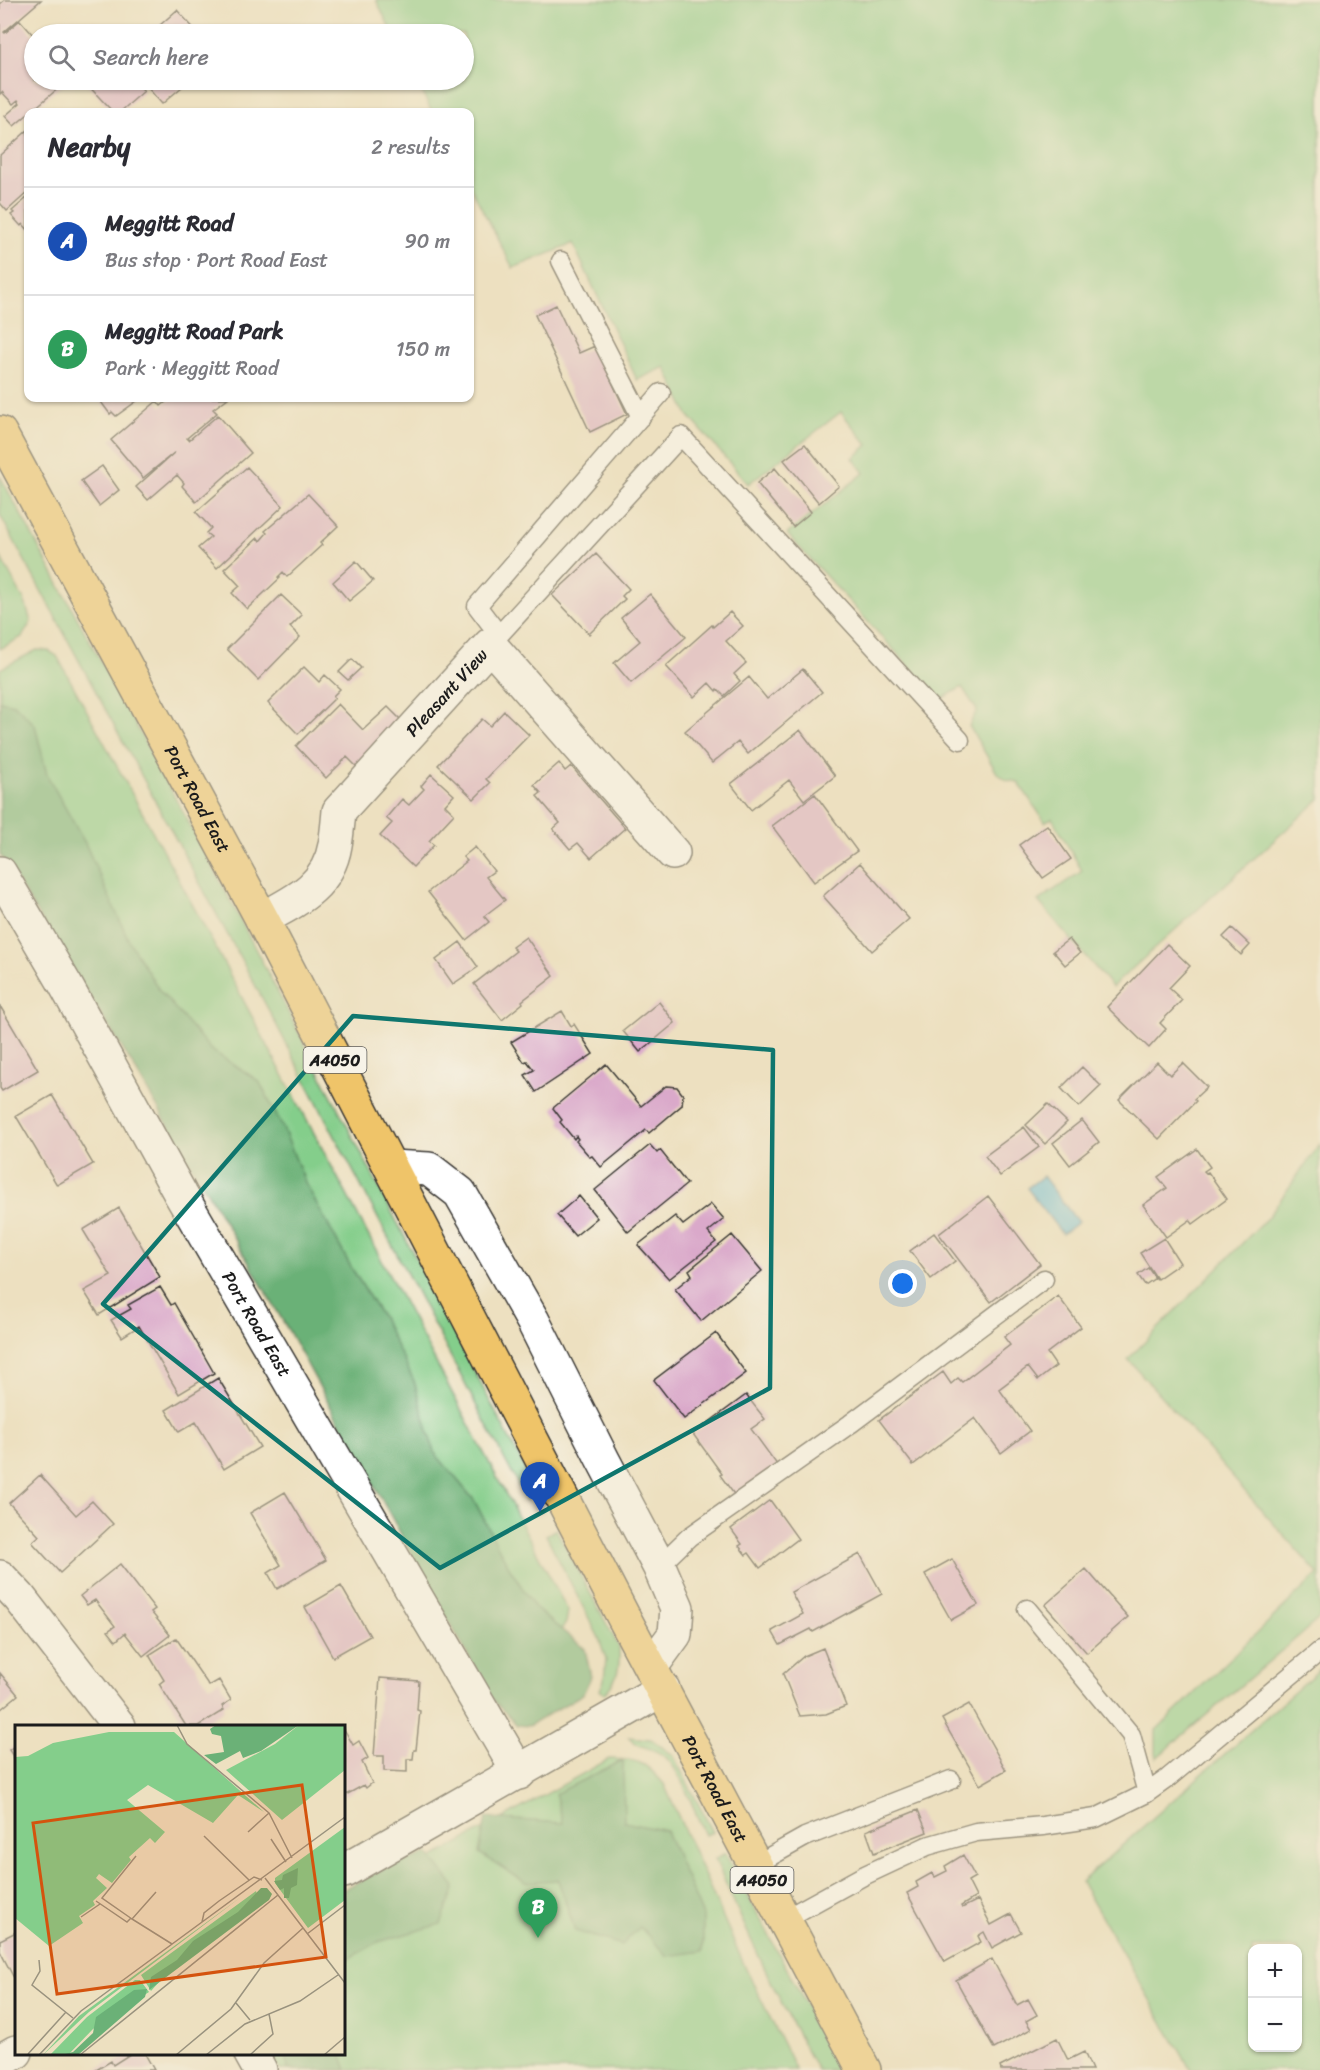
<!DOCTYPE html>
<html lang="en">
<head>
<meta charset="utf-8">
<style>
  body { margin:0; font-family:Sriracha,sans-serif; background:#f2f2f3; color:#2b2b33 }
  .controls { position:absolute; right:18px; bottom:18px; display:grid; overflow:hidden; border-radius:12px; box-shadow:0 2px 4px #0004 }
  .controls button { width:54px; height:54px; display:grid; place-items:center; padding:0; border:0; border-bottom:2px solid #e1e1e2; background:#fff; color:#2b2b33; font:30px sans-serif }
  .you { position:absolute; left:903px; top:1284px; width:21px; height:21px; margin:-15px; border:4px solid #fff; border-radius:50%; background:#1a73e8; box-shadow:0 0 0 9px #1a73e833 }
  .badge { display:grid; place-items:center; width:39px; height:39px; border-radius:50%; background:#d93025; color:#fff; font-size:20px; font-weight:700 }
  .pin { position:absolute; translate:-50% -50px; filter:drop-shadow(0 2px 3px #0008) }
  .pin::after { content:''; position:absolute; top:32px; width:21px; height:18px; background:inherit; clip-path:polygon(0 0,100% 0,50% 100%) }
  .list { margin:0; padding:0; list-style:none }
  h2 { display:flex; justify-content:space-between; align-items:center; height:78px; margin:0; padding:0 24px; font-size:26px }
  h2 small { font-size:20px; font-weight:400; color:#7c7c81 }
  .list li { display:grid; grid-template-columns:39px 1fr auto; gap:18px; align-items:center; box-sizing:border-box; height:108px; padding:0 24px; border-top:2px solid #e1e1e2 }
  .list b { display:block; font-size:22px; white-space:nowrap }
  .list p { margin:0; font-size:20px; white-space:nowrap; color:#7c7c81 }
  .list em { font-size:20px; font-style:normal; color:#7c7c81 }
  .icon { flex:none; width:33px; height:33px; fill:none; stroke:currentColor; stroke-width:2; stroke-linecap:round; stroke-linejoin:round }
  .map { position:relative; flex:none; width:1320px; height:2070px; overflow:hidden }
  .search { position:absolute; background:#fff; box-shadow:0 2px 4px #0004; left:24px; top:24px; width:450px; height:66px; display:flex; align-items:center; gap:15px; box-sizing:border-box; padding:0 21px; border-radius:33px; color:#7c7c81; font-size:22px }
  .panel { position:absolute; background:#fff; box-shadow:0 2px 4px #0004; left:24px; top:108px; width:450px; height:294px; border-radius:12px }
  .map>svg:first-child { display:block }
</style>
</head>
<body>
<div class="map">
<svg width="1320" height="2070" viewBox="0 0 1320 2070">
  <rect width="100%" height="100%" fill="#f7f3e8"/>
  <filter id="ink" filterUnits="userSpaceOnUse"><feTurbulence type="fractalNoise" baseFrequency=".0167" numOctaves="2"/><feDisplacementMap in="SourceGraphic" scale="12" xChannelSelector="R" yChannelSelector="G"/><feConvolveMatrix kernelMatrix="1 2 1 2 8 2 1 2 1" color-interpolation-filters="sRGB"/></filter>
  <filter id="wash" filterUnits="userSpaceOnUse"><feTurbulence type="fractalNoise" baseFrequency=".008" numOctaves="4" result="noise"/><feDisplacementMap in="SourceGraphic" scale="24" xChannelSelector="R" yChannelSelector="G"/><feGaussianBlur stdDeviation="1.35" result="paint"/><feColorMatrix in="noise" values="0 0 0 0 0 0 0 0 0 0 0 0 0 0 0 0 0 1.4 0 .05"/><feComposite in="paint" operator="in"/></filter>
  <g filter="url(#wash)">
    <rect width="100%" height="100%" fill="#ede0c0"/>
    <!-- green -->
    <path fill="#84ce8b" stroke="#507554" stroke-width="1.5" fill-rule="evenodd" d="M376 0H1320V799L1112 987 1038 901 1082 871 1052 818 1045 822 1018 782 1007 780 997 773 969 726 977 710 962 687 940 700 787 534 864 473 853 458 868 445 841 412 748 484 688 415 665 367 637 380 573 244 513 268 470 186V112H432L416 80H464V34H393Z
      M0 476 215 871 538 1494 526 1500 268 1009 0 515Z
      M0 556 25 602 31 622 22 637 0 649Z
      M37 650 49 651 57 656 197 913 568 1611 566 1623 558 1634 530 1632 0 797V669Z
      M1320 1144V1618L1156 1758V1730L1318 1574 1128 1359 1268 1217Z
      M556 1529 619 1647C620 1666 619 1679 604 1694L600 1690 604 1680 606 1659 599 1638 546 1535Z
      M1320 1669V2070H1191L1081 1882ZM1252 1948H1298V2048H1252Z
      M628 1737 651 1739 673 1755 713 1832 705 1835C697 1817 679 1767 664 1756 651 1746 638 1749 628 1737Z
      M609 1759C639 1760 644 1760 664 1784L746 1969 796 2070H280L271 2054H344V1907Z
      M725 1853 841 2070H817C779 2002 746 1931 715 1859Z"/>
    <!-- forest -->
    <path fill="#6bb177" stroke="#44664a" stroke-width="1.5" d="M0 701 14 704 35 725 47 775 85 843 130 943 159 990 211 1050 259 1081 283 1128 305 1182 351 1267 383 1319 414 1381 434 1452 474 1500 506 1562 535 1608 585 1649 591 1677 583 1694 529 1726 517 1725 492 1699 287 1328 132 1064 0 854Z
      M623 1760 624 1822 666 1831 703 1916V1951L667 1956 640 1927 622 1945 575 1931 558 1880 525 1882 479 1853 486 1818 563 1823 555 1794Z
      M428 1853 455 1887 441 1924 378 1942 344 1961V1889L385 1868Z
      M286 2054H341L347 2070H288Z"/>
    <!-- water -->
    <path fill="#64bee1" stroke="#406d7e" stroke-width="1.5" d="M1043 1176 1078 1222 1062 1234 1027 1188Z"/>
    <g id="blocks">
      <!-- building -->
      <path fill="#daa9ca" d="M5 0H41L4 32 5 33 20 20 34 36V80H68L14 126 5 116 20 103 18 100 13 104 2 92 0 94V4Z
        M177 10 199 34H150Z
        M83 80H134L144 91 120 112H113Z
        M141 80H190L162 104Z
        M28 130V192L7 211 0 203V155Z
        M28 197V230L23 224 21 226 11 215 14 213 12 211Z
        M556 305 579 353 595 346 627 414 590 432 535 315Z
        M98 398H141L116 416 112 412 110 414Z
        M171 398H228L213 409 217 413 187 438 189 440 218 415 251 453 196 502 182 486 184 483 177 475 148 500 136 487 175 452 143 478 111 440 157 401 161 406Z
        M805 444 839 486 819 503 784 460Z
        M102 466 119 490 99 506 81 481Z
        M247 467 283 506 217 568 198 548 211 537 206 533 211 528 196 512Z
        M775 468 811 512 793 527 757 483Z
        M308 494 338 526 320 543 322 545 287 577 283 572 278 577 280 578 247 609 232 593 240 586 224 569 258 538 260 541 267 533 265 531Z
        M596 554 629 589 622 596 625 599 589 634 552 595Z
        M356 561 373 581 349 601 333 582Z
        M650 594 686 637 631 683 614 663 640 641 621 618Z
        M281 595 302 615 290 627 300 637 258 680 227 649Z
        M730 612 743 626 726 641 746 663 734 674 740 681 724 696 717 689 716 691 709 683 694 697 666 666 712 625 713 627Z
        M352 659 361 668 348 680 339 672Z
        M304 667 319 682 325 675 340 689 333 696 335 698 298 734 268 703Z
        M803 669 822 692 748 754 738 742 712 763 685 731 749 677 767 699Z
        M338 704 363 730 388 707 404 723 358 768 347 757 326 778 296 746Z
        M504 711 529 735 486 779 490 783 474 799 438 765 482 719 490 726Z
        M800 730 835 776 804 800 789 780 751 810 731 784Z
        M559 763 565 771 571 766 625 828 591 858 578 843 570 849 553 829 560 823 537 796 541 793 534 785Z
        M431 774 454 795 445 805 454 814 429 841 434 845 413 867 380 836 392 823 386 818 402 799 409 805 424 789 421 786Z
        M815 794 857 851 814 882 772 826Z
        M1047 825 1071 859 1043 878 1019 845Z
        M475 847 494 871 486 877 505 900 484 916 489 922 466 940 428 892 467 861 463 857Z
        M860 863 909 919 872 951 823 896Z
        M1232 928 1250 945 1241 955 1223 937Z
        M526 937 554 976 522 1001 523 1003 502 1020 474 984 516 951 512 947Z
        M1069 939 1080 953 1065 965 1053 951Z
        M460 942 478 967 453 984 436 960Z
        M1167 944 1190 966 1169 988 1182 1000 1160 1023 1166 1029 1149 1048 1107 1007Z
        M659 1002 675 1023 640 1052 623 1031Z
        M0 1006 38 1070 2 1091 0 1088Z
        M562 1011 571 1026 574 1024 593 1054 536 1092 525 1075 534 1070 527 1061 524 1062 511 1042Z
        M1157 1062 1170 1075 1183 1063 1207 1087 1194 1099 1196 1101 1159 1139 1119 1100Z
        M606 1064 641 1106 666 1086 677 1087 683 1095 682 1105 649 1133 646 1130 601 1167 592 1156 590 1157 576 1141 578 1139 576 1136 574 1139 560 1122 562 1120 553 1108Z
        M1082 1067 1101 1086 1079 1107 1061 1088Z
        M52 1095 93 1164 57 1185 16 1116Z
        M1048 1104 1067 1122 1045 1144 1026 1125Z
        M1082 1120 1099 1142 1070 1165 1053 1143Z
        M1024 1127 1039 1147 1000 1176 985 1156Z
        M650 1145 657 1153 660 1150 687 1184 628 1232 595 1190Z
        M1197 1149 1210 1167 1204 1171 1206 1173 1208 1172 1227 1199 1193 1224 1190 1220 1166 1237 1143 1205 1167 1188 1158 1177Z
        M579 1196 597 1218 575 1236 557 1215Z
        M988 1196 1040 1264 991 1302 939 1234Z
        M711 1204 724 1219 708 1232 716 1242 669 1279 638 1245 675 1216 683 1225Z
        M119 1208 160 1277 99 1315 84 1291 111 1276 83 1230Z
        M934 1233 955 1261 931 1279 910 1251Z
        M732 1235 762 1271 701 1321 675 1289 692 1275 689 1270Z
        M1164 1238 1180 1263 1157 1279 1140 1253Z
        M1148 1268 1155 1278 1145 1285 1138 1275Z
        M160 1287 171 1305 174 1303 214 1373 179 1394 139 1326 122 1337 111 1320 131 1309 128 1305Z
        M1058 1296 1081 1327 1047 1353 1056 1366 1038 1380 1028 1367 999 1389 1030 1431 1001 1453 975 1418 913 1465 879 1420 943 1372 951 1384 958 1378 962 1382 1010 1345 1004 1337Z
        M716 1333 746 1373 684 1419 654 1380Z
        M218 1378 260 1447 224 1469 196 1422 179 1432 166 1410Z
        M746 1395 765 1419 751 1429 778 1466 736 1497 720 1475 722 1474 693 1434Z
        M40 1475 76 1515 92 1501 113 1524 60 1573 32 1542 39 1536 9 1503Z
        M285 1492 326 1560 277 1589 268 1573 281 1565 250 1513Z
        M770 1500 798 1539 760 1568 749 1553 746 1555 739 1546 742 1544 731 1529Z
        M860 1554 882 1594 813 1632 811 1629 780 1645 772 1631 803 1614 791 1592Z
        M952 1559 978 1605 951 1620 925 1574Z
        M120 1564 155 1609 151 1612 170 1635 143 1656 125 1633 116 1641 108 1631 115 1626 95 1600 87 1605 80 1596Z
        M1086 1569 1128 1617 1087 1653 1045 1605Z
        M341 1586 370 1636 333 1657 305 1607Z
        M176 1638 209 1686 219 1680 231 1700 222 1706 224 1710 198 1726H186L159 1684 164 1680 149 1655Z
        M823 1648 846 1706 826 1714 800 1716 783 1674 804 1656Z
        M0 1673 18 1695 0 1710Z
        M380 1678 419 1681 417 1710 420 1711 416 1750H414L413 1759H407V1772L384 1771V1756H374Z
        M969 1704 1006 1770 980 1785 942 1719Z
        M344 1729 353 1745 359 1741 368 1758 362 1762 372 1783 366 1788 364 1785 344 1796Z
        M16 1745V1761L9 1750Z
        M918 1810 927 1832 874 1853 866 1831Z
        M963 1855 975 1877 968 1881 976 1897 961 1906 962 1908 978 1900 991 1925 1011 1914 1021 1932 992 1948 984 1932 978 1936 981 1942 945 1962 907 1893 918 1887 916 1882 932 1873 935 1877 947 1871 945 1866Z
        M16 1932V1976L14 1978 0 1951V1940Z
        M992 1959 1017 2005 1028 1999 1037 2015 1026 2021 1031 2029 994 2049 956 1980Z
        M1057 2038 1068 2060 1084 2052 1092 2070H1001L1000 2067Z
        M130 2054H145L154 2070H96L111 2061 113 2065Z"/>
    </g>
  </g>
  <g filter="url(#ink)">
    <use href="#blocks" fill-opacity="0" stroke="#3b3935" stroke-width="1.5"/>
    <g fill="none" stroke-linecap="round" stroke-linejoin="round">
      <defs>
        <path id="service" d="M561 261 641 417
          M499 635 477 606 661 393
          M490 645 681 436 960 740
          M659 1566 689 1537 850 1424 1044 1279
          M1027 1609 1131 1735 1147 1793
          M755 1865 805 1837 951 1780
          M783 1920 863 1876 927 1846 976 1832 1043 1826 1096 1818 1147 1793 1168 1778 1320 1651"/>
        <g id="minor">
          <path id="s1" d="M0 873 65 984 181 1195 519 1773"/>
          <path id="s2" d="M262 919C295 901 328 887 335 845 337 834 338 822 339 811L490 645 673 853"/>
          <path d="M391 1167 429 1169 460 1193 533 1321 603 1460 659 1566 677 1608 675 1634 651 1667"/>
          <path d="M0 1577 19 1597 119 1726"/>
          <path d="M344 1871 663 1689"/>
          <path d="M251 2054 260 2070"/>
          <path d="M0 2061 16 2052"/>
        </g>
        <g id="primary">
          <path id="s3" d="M0 433 262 919 623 1616 864 2070"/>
        </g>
      </defs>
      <!-- service casing -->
      <use href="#service" stroke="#3b3935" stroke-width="21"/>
      <!-- minor casing -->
      <use href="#minor" stroke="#3b3935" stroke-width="36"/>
      <!-- primary casing -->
      <use href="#primary" stroke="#3b3935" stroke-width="36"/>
      <!-- service -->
      <use href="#service" stroke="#fff" stroke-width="18"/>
      <!-- minor -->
      <use href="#minor" stroke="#fff" stroke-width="33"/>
      <!-- primary -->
      <use href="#primary" stroke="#efc469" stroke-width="33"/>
    </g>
  </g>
  <!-- marked area -->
  <path d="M0 0H1320V2070H0ZM353 1016 773 1050 770 1388 440 1568 103 1304Z" fill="#ede0c0" fill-opacity=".55" fill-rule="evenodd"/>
  <path fill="none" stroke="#0f766e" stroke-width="4.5" stroke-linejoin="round" d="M353 1016 773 1050 770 1388 440 1568 103 1304Z"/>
  <g text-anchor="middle" stroke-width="5" stroke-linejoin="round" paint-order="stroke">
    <!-- shield labels -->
    <g fill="#f7f3e8" stroke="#5e5c59" stroke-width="1.5">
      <rect x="303.5" y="1047" width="63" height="26" rx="4.5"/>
      <rect x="730.5" y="1867" width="63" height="26" rx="4.5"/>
    </g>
    <g font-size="16" font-weight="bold" fill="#1c1c1c">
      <text x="335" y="1066">A4050</text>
      <text x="762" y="1886">A4050</text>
    </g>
    <!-- street labels -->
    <g font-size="18" fill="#1c1c1c" stroke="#f7f3e8">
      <text dy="6" stroke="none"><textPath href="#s2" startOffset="303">Pleasant View</textPath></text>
      <text dy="6" stroke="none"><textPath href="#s3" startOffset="416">Port Road East</textPath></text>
      <text dy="6" stroke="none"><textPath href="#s1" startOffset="519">Port Road East</textPath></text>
      <text dy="6" stroke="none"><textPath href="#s3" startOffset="1533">Port Road East</textPath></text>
    </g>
  </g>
  <!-- overview -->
  <g transform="translate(15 1725)">
    <rect width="330" height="330" fill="#ede0c0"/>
    <path d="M284 0H330V45L267 95 211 45 260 19ZM94 7H159L249 87 223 70 198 98 133 60 112 75 150 107 140 118 135 113 114 132 116 135 97 158 84 149 81 153 92 163 78 176 80 180 64 191 68 198 34 221 0 193V32L13 31 38 18ZM330 102V175L293 203 260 158V153ZM241 166 244 175 151 249 136 266 126 250ZM226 172 74 287 28 330 64 291ZM120 255H125L134 267 78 304 53 330H35L72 292Z" fill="#84ce8b"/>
    <path d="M201 0H284L246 26 228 33 225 26 201 39 189 30 209 27 206 11 197 9 195 4ZM283 143 282 160 276 163 274 173H269V163L265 165 259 156 267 155 268 150ZM246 163H252L257 169 254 175 134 265 136 252 162 235 178 216 223 187ZM132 264 130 272 63 330H46L58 327 78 308 81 292 119 265Z" fill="#6bb177"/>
    <path fill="none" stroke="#99927e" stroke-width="1.5" d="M162 0 172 19 254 88 277 133M233 107 254 88M189 111 234 155M256 114 271 137M250 153 330 258M141 167 117 194 157 219M81 176 112 197 116 193M66 192 85 179M117 194 87 173 121 131M187 197 189 188 204 176 239 152 247 155M292 209 330 180M24 235 25 246 17 260 58 293M221 278 235 295M13 329 51 287M24 330 66 286 330 92M65 330 263 170M161 330 216 284 249 238 288 203M191 330 230 299 285 276 323 250M235 330 258 309 254 289M309 330 330 312"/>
    <path fill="#d4530e" fill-opacity="0.15" stroke="#d4530e" stroke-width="3" d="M287 60 311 232 42 269 18 98Z"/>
    <rect width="330" height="330" fill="none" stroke="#1c1c1c" stroke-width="3"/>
  </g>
</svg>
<div class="controls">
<button>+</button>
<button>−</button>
</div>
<div class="you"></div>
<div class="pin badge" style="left:540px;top:1512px;background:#1a4fb4">A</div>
<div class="pin badge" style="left:538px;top:1938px;background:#2e9e5b">B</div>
<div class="search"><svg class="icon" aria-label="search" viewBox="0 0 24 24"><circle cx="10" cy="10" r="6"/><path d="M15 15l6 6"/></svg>Search here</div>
<section class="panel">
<h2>Nearby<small>2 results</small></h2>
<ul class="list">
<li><span class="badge" style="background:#1a4fb4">A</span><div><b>Meggitt Road</b><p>Bus stop · Port Road East</p></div><em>90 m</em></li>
<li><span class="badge" style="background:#2e9e5b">B</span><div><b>Meggitt Road Park</b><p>Park · Meggitt Road</p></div><em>150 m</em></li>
</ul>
</section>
</div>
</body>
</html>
